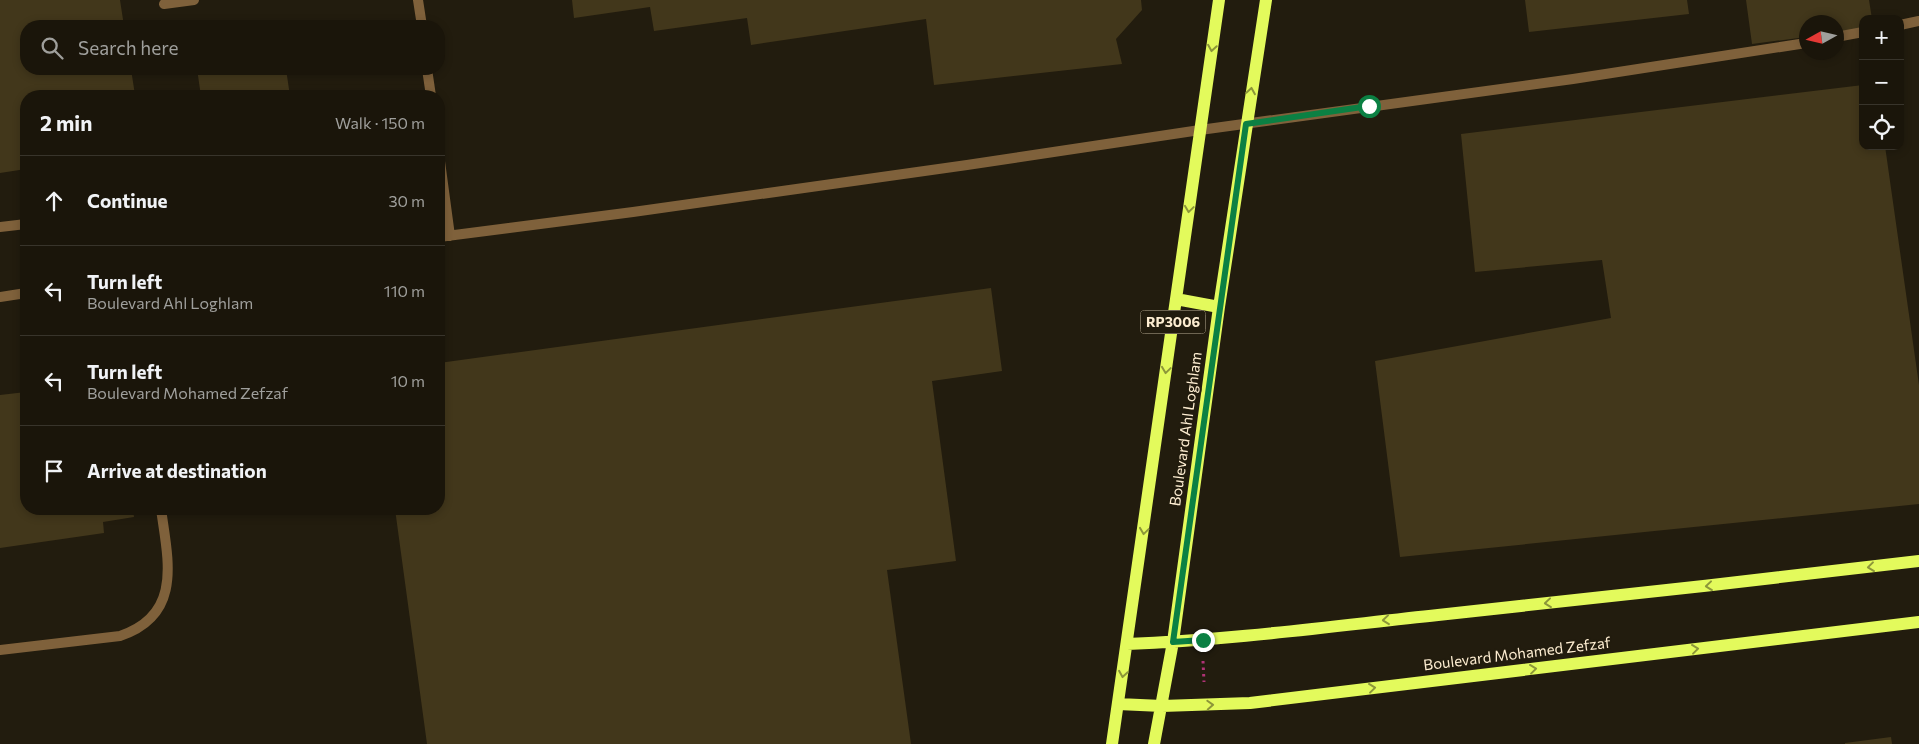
<!DOCTYPE html>
<html lang="en">
<head>
<meta charset="utf-8">
<style>
  body { margin:0; font-family:Commissioner,sans-serif; background:#231e13; color:#f1f3f6 }
  .controls { position:absolute; right:15px; top:15px; display:grid; overflow:hidden; border-radius:10px; box-shadow:0 2px 8px #0003 }
  .controls button { width:45px; height:45px; display:grid; place-items:center; padding:0; border:0; border-bottom:1px solid #38342b; background:#1a150a; color:#f1f3f6; font:25px sans-serif }
  .compass { position:absolute; left:1799px; top:15px; width:45px; height:45px; border-radius:50%; background:#1a150a; box-shadow:0 2px 8px #0003; rotate:262deg }
  .stop { position:absolute; width:15px; height:15px; margin:-11px; border:4px solid #0b8043; border-radius:50%; background:#fff }
  .stop.end { background:#0b8043; border-color:#fff; box-shadow:0 1px 5px #0008 }
  .list { margin:0; padding:0; list-style:none }
  h2 { display:flex; justify-content:space-between; align-items:center; height:65px; margin:0; padding:0 20px; font-size:21px }
  h2 small { font-size:16px; font-weight:400; color:#9f9f9c }
  .list li { display:grid; grid-template-columns:32px 1fr auto; gap:15px; align-items:center; box-sizing:border-box; height:90px; padding:0 20px; border-top:1px solid #38342b }
  .list b { display:block; font-size:19px; white-space:nowrap }
  .list p { margin:0; font-size:16px; white-space:nowrap; color:#9f9f9c }
  .list em { font-size:16px; font-style:normal; color:#9f9f9c }
  .icon { flex:none; width:28px; height:28px; fill:none; stroke:currentColor; stroke-width:2; stroke-linecap:round; stroke-linejoin:round }
  .map { position:relative; flex:none; width:1919px; height:744px; overflow:hidden }
  .search { position:absolute; background:#1a150a; box-shadow:0 2px 8px #0003; left:20px; top:20px; width:425px; height:55px; display:flex; align-items:center; gap:12px; box-sizing:border-box; padding:0 18px; border-radius:20px; color:#9f9f9c; font-size:19px }
  .panel { position:absolute; background:#1a150a; box-shadow:0 2px 8px #0003; left:20px; top:90px; width:425px; height:425px; border-radius:20px }
  .map>svg:first-child { display:block }
</style>
</head>
<body>
<div class="map">
<svg width="1919" height="744" viewBox="0 0 1919 744">
  <rect width="100%" height="100%" fill="#221c0e"/>
  <!-- building -->
  <path fill="#42371b" d="M0 0H120L124 26H26V69H131L135 95 26 96V169L0 173Z
    M572 0H1141L1142 10 1116 39 1122 64 934 85 926 19 751 45 747 18 654 31 650 7 574 18Z
    M1525 0H1687L1689 14 1529 32Z
    M1746 0H1869L1872 19H1863V30L1836 33V22H1806V37L1752 44Z
    M279 22 280 26H256V25Z
    M197 69H286L290 96H201Z
    M1863 85V146H1885L1919 385V504L1400 557 1375 361 1611 318 1602 260 1475 272 1461 134Z
    M991 288 1002 371 932 381 956 561 887 570 911 744H427L395 509H439V455H441L439 442V363Z
    M26 392V509H133L134 517 103 522 104 533 0 548V395Z
    M1891 737 1892 744H1845V743Z"/>
  <g fill="none" stroke-linecap="round" stroke-linejoin="round">
    <!-- path -->
    <path stroke="#b03276" stroke-width="3" stroke-dasharray="2.5 4" stroke-linecap="butt" d="M1203 661 1204 682"/>
    <!-- lane -->
    <path stroke="#7f613b" stroke-width="10" d="M418 0 422 26
      M164 4 194 0
      M1900 25 1919 21
      M1836 37 1863 32
      M427 69 431 96
      M439 154 450 236
      M0 227 26 224
      M439 237 633 212 967 165 1200 130 1573 79 1806 43
      M0 297 26 293
      M0 650 120 636C183 615 168 560 161 509"/>
    <!-- primary -->
    <path stroke="#e3fa5c" stroke-width="12" d="M1176 299 1219 307
      M1127 644C1231 640 1334 626 1438 615 1598 598 1759 580 1919 561
      M1118 704 1162 706 1250 703 1919 622
      M1112 744 1219 0
      M1154 744 1173 642 1219 307 1266 0"/>
  </g>
  <!-- one-way arrows -->
  <defs><path id="oneway-chevron" d="M-2-3.5L2.5 0L-2 3.5" fill="none" stroke-width="1.6" stroke-linecap="round" stroke-linejoin="round" transform="scale(1.25)"/></defs>
  <g stroke="#8c9639">
    <use href="#oneway-chevron" transform="translate(1212 48) rotate(99)"/>
    <use href="#oneway-chevron" transform="translate(1251 91) rotate(-81)"/>
    <use href="#oneway-chevron" transform="translate(1189 209) rotate(98)"/>
    <use href="#oneway-chevron" transform="translate(1166 370) rotate(98)"/>
    <use href="#oneway-chevron" transform="translate(1144 531) rotate(98)"/>
    <use href="#oneway-chevron" transform="translate(1871 567) rotate(173)"/>
    <use href="#oneway-chevron" transform="translate(1709 586) rotate(174)"/>
    <use href="#oneway-chevron" transform="translate(1548 603) rotate(174)"/>
    <use href="#oneway-chevron" transform="translate(1386 620) rotate(174)"/>
    <use href="#oneway-chevron" transform="translate(1695 649) rotate(-7)"/>
    <use href="#oneway-chevron" transform="translate(1533 669) rotate(-7)"/>
    <use href="#oneway-chevron" transform="translate(1123 674) rotate(99)"/>
    <use href="#oneway-chevron" transform="translate(1372 688) rotate(-7)"/>
    <use href="#oneway-chevron" transform="translate(1210 705) rotate(-3)"/>
  </g>
  <g fill="none" stroke-linecap="round" stroke-linejoin="round">
    <!-- route -->
    <path stroke="#0b8043" stroke-width="6" d="M1203 640 1173 642 1246 124 1369 106"/>
  </g>
  <g text-anchor="middle" stroke-width="4" stroke-linejoin="round" paint-order="stroke">
    <!-- shield labels -->
    <rect fill="#221c0e" stroke="#bbae96" stroke-width="1" x="1140.5" y="310.5" width="65" height="23" rx="4"/>
    <g font-size="14" font-weight="bold" fill="#fdedd1">
      <text x="1173" y="327">RP3006</text>
    </g>
    <!-- street labels -->
    <g font-size="15" fill="#fdedd1" stroke="#221c0e">
      <text transform="translate(1186 429) rotate(-82)" y="5">Boulevard Ahl Loghlam</text>
      <text transform="translate(1517 654) rotate(-7)" y="5">Boulevard Mohamed Zefzaf</text>
    </g>
  </g>
</svg>
<div class="controls">
<button>+</button>
<button>−</button>
<button><svg class="icon" aria-label="locate" viewBox="0 0 24 24"><circle cx="12" cy="12" r="6"/><path d="M12 2v4M12 18v4M2 12h4M18 12h4"/></svg></button>
</div>
<svg class="compass" viewBox="-18 -18 36 36"><path d="M0-13l5 13h-10z" fill="#e53935"/><path d="M0 13l5-13h-10z" fill="#9f9f9c"/></svg>
<div class="stop" style="left:1369px;top:106px"></div>
<div class="stop end" style="left:1203px;top:640px"></div>
<div class="search"><svg class="icon" aria-label="search" viewBox="0 0 24 24"><circle cx="10" cy="10" r="6"/><path d="M15 15l6 6"/></svg>Search here</div>
<section class="panel">
<h2>2 min<small>Walk · 150 m</small></h2>
<ul class="list">
<li><svg class="icon" aria-label="ahead" viewBox="0 0 24 24"><path d="M12 20V5M6 11l6-6 6 6"/></svg><div><b>Continue</b></div><em>30 m</em></li>
<li><svg class="icon" aria-label="left" viewBox="0 0 24 24"><path d="M17 20v-9H6M10 6l-5 5 5 5"/></svg><div><b>Turn left</b><p>Boulevard Ahl Loghlam</p></div><em>110 m</em></li>
<li><svg class="icon" aria-label="left" viewBox="0 0 24 24"><path d="M17 20v-9H6M10 6l-5 5 5 5"/></svg><div><b>Turn left</b><p>Boulevard Mohamed Zefzaf</p></div><em>10 m</em></li>
<li><svg class="icon" aria-label="arrive" viewBox="0 0 24 24"><path d="M6 21V4h12l-3 4 3 4H6"/></svg><div><b>Arrive at destination</b></div></li>
</ul>
</section>
</div>
</body>
</html>
